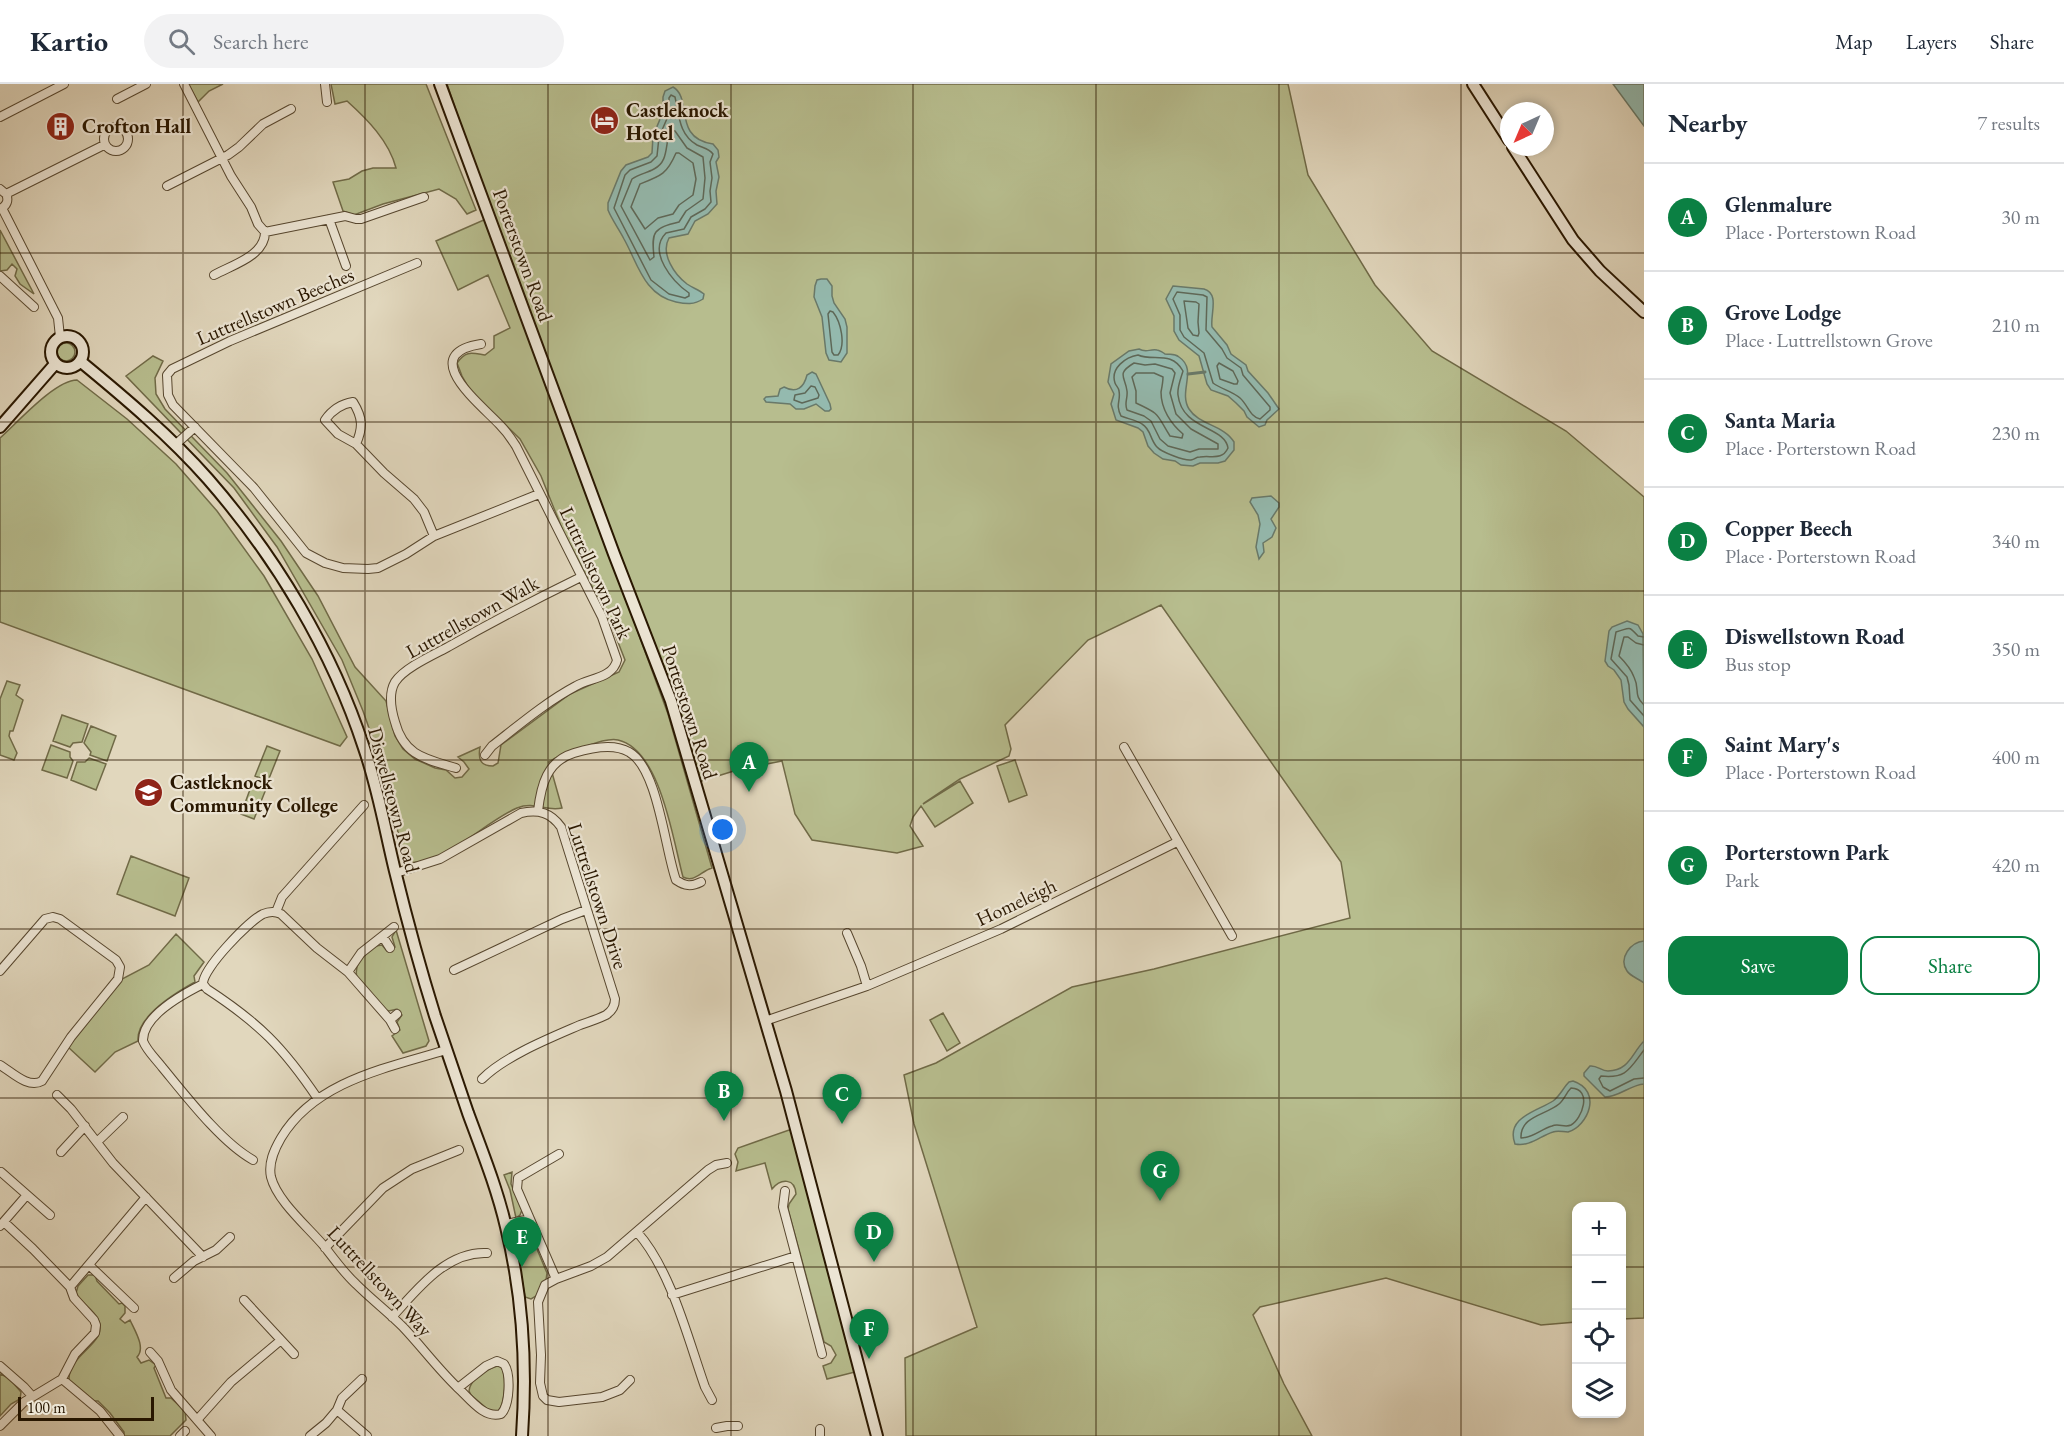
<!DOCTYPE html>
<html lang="en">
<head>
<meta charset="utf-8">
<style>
  body { margin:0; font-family:"EB Garamond",serif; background:#f2f2f3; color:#1f2937 }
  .controls { position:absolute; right:18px; bottom:18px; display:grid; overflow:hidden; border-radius:12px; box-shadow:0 3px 9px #0003 }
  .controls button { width:54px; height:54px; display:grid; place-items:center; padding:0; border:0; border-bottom:2px solid #e0e1e3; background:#fff; color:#1f2937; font:30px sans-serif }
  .compass { position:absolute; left:1500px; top:18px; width:54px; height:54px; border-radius:50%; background:#fff; box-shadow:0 3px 9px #0003; rotate:224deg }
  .scale { position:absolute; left:18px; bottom:15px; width:136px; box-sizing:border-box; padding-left:6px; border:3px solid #291700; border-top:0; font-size:16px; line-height:21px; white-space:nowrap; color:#291700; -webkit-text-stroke:4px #ece5d4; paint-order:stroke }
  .you { position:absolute; left:723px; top:746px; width:21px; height:21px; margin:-15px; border:4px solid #fff; border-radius:50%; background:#1a73e8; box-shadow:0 0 0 9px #1a73e833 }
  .badge { display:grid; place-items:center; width:39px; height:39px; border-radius:50%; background:#0b8043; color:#fff; font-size:20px; font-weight:700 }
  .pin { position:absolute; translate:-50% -50px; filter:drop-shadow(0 2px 3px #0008) }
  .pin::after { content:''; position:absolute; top:32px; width:21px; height:18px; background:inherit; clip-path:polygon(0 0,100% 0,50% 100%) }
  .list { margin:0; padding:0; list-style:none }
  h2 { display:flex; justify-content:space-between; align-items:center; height:78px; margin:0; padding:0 24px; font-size:26px }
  h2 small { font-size:20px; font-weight:400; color:#747a83 }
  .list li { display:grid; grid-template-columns:39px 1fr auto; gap:18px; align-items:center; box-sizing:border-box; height:108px; padding:0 24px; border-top:2px solid #e0e1e3 }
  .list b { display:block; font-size:22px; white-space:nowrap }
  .list p { margin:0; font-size:20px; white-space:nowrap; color:#747a83 }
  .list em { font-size:20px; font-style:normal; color:#747a83 }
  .actions { display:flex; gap:12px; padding:18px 24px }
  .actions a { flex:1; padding:14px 0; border:2px solid #0b8043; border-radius:18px; text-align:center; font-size:21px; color:#0b8043 }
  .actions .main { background:#0b8043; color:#fff }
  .icon { flex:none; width:33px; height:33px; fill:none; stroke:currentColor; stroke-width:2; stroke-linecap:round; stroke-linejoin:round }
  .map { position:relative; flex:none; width:1644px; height:1352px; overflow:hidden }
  header { display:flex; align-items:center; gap:36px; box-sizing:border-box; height:84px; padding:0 30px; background:#fff; border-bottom:2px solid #e0e1e3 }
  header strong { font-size:28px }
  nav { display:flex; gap:33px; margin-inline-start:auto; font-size:21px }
  .search { width:420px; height:54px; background:#f2f2f3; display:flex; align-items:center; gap:15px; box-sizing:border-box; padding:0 21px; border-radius:33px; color:#747a83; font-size:22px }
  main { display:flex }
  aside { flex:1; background:#fff }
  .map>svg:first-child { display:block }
</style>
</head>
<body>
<header>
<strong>Kartio</strong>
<div class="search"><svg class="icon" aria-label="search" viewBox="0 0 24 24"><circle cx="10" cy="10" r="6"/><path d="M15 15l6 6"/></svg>Search here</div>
<nav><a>Map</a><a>Layers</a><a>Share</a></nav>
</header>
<main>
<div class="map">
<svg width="1644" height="1352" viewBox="0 0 1644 1352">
  <rect width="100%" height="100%" fill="#e1d7bd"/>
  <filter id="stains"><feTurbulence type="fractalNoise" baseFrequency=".00333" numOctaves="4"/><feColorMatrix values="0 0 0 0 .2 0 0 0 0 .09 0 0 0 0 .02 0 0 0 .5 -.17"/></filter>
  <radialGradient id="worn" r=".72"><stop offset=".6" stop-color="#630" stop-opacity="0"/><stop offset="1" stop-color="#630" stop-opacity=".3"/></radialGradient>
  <!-- green -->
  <path fill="#b7bd8e" stroke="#706a47" stroke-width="1.5" d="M188 0H223L209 7 198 18Z
    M331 0H426L476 126 467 130 456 115 439 105 383 120 354 131 343 127 333 98 349 95 362 87 373 84H396C389 57 367 35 347 17L335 20Z
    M447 0H1288L1308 91 1375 201 1432 267 1566 347 1644 413V1234L1622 1235V1122H1576V1238L1541 1241 1386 1194 1260 1223 1253 1231 1284 1300 1312 1352H906L905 1274 977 1243 914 1040 904 991 936 979 1072 903 1154 885 1350 834 1341 778 1161 521 1088 556 1005 641 1011 665 1009 672 960 695 924 719 923 720 960 697 973 719 935 743 921 722 913 733 910 742 923 762 897 769 812 756 795 730 782 677 737 686 695 699 491 129Z
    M486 135 668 630 712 784C701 787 695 799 683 793 673 757 661 666 618 656 609 654 595 659 587 662 574 666 560 670 549 678L562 724C546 728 535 717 517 724 484 738 442 784 405 778L383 684 363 627 342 576 277 463 234 404 126 292 153 272 163 277 155 294 156 310 165 325 227 389 281 457 318 512 355 583 386 617 395 652 403 665 415 675 435 684 446 686 455 694 462 693 469 685 464 678 458 673 480 663C478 675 480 682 493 682L498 679 501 661 570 610 619 588 625 576 609 535 563 447 541 392 520 355 470 306 462 292 457 279C466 266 472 269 485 271L494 264V252L510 244 488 191 458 206 436 157Z
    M0 146 34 210 20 200 15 192 17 185 12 180 7 186 0 187Z
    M57 268a9 9 0 1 1 18 0a9 9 0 1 1-18 0Z
    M77 296 127 335 176 380 217 427 264 492 312 575 347 653 340 662 0 538V354C17 339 55 296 77 296Z
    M7 597 20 601 16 611 23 616 13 647H10L9 652 17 669 14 676 0 671V615Z
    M62 631 88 640 82 658 73 659 70 663 53 657Z
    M91 642 116 652 107 677 90 671 91 668 84 659Z
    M51 661 70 668V673L73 677 67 694 42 686Z
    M267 662 280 667 268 697 255 692Z
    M89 674 106 680 96 706 71 696 77 678H85Z
    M1015 676 1027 711 1009 718 997 682Z
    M252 700 266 705 254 735 241 730Z
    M131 772 189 794 175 832 117 810Z
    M396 846 429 957 426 962 403 969 392 952 400 946 397 938 402 931 397 925 389 927 386 926 357 893C353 880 369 861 382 861L387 867 395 863 392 853Z
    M176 850 204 878 194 892 195 898C177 908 136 932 138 957L115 968 95 988 68 963 122 895 149 881Z
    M943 929 960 959 947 967 930 936Z
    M792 1045 855 1288 827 1295 823 1282 831 1279 836 1271 831 1262 824 1258 788 1125 789 1120 796 1110C795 1094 781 1094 772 1105L765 1079 736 1087 738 1078 735 1070 738 1064Z
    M512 1088 511 1100 522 1126 520 1131 516 1134 510 1106 504 1091Z
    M522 1143 527 1144 529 1146 547 1189 546 1196 541 1201 538 1211 531 1215 525 1213 514 1149 517 1144Z
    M88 1191H95L97 1197 119 1220 122 1219 125 1222V1229L120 1235 125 1239 130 1236C135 1247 146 1264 137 1273L141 1279 149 1276 156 1281 154 1284 166 1314H171L185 1327 186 1336 170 1352H124V1348L110 1329 98 1317H94L69 1296C68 1269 110 1260 98 1235 93 1225 81 1219 76 1209L78 1202Z
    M497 1282 501 1283C507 1292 505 1317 499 1327L491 1328 471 1311 469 1307C470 1295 486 1286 497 1282Z
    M0 1290 9 1294 21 1308 20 1315 11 1320 0 1332Z"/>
  <!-- water -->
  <path fill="#94baaf" stroke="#697969" stroke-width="1.5" d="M1613 0H1644V42Z
    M673 3C693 14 672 54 713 60L718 66 719 73 716 78 719 93 716 107 717 120 708 130 695 137 688 150 669 154C660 170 675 191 687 200 693 204 699 206 704 210L703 215C694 221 686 220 676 218 644 211 638 180 624 155 619 145 612 136 608 126V119L621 87 626 81 648 73 652 69 653 52 663 28V13L665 7Z
    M821 195H827L832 202V212L834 219 845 235 847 243V269L841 278 829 276 826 269 822 233 814 213 815 202 817 196Z
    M1173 202 1204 205C1220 210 1210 230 1212 243L1227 261 1231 270 1246 281 1248 287 1268 309 1279 325 1267 336 1265 341 1259 343 1247 333 1244 327 1236 319 1228 312 1211 306 1207 300 1199 272 1179 256 1174 247V232L1166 215Z
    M1139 265C1146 269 1149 265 1157 266 1159 266 1164 269 1165 270 1171 271 1174 269 1179 273 1198 286 1178 307 1189 325 1199 341 1224 341 1234 358V366L1225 377 1218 379H1200L1193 382 1181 381 1175 377 1163 375 1154 369 1148 362 1143 348 1138 344 1116 336 1111 320 1114 310 1108 298 1111 280 1129 267Z
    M812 288 816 290 830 320 831 325 829 327H825L816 320 804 325H796L790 320 766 318 764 315 766 313 778 312 780 305 784 303C797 310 804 303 807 291Z
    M1271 412 1279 419V423L1271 435 1276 444 1272 453 1263 459 1264 468 1259 475 1256 463 1260 440 1258 431 1250 418 1252 414Z
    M1627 537 1638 541 1643 550 1644 643 1628 625 1624 618 1621 596 1614 586 1608 582 1605 577 1609 547 1612 543Z
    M1644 857V899C1639 895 1630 892 1627 887 1618 874 1631 858 1644 857Z
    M1644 957V1000C1630 1001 1619 1013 1605 1013L1584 992V989L1590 982C1597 981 1601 987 1608 987 1629 987 1632 969 1644 957Z
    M1573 997C1603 1007 1588 1042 1568 1048 1563 1048 1558 1046 1553 1048 1540 1052 1530 1063 1515 1060 1505 1033 1538 1027 1553 1017 1560 1012 1563 1004 1569 998Z"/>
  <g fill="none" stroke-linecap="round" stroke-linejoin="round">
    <!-- shore -->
    <path stroke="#5e6858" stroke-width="1.5" d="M671 11 675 13C679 31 679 51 697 61 703 64 709 64 713 70L710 78 712 94 710 107 711 118 705 125 691 133 684 145 666 149C647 168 673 198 689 209V212L685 214 669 210 651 196 614 124 625 91 630 86 651 78 657 72 659 53 669 30V14Z
      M671 46 675 47 687 64 703 73 705 94 703 115 686 127 679 138C654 144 651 147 654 173L650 176 621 122 632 95C639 90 647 89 654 85 670 77 664 59 671 46Z
      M676 69H679L693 79 696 95 693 111 679 121 673 130 658 134 645 145 631 123 640 100C661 92 667 90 676 69Z
      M1177 208 1203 211 1207 213 1206 246 1222 265 1227 274 1241 284 1243 291 1270 323V326L1260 335C1250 333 1248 321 1240 314 1232 307 1221 305 1213 299L1204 269 1184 253 1180 246V231L1173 215Z
      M1184 217 1196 218 1199 220 1198 238 1199 249 1198 252 1193 251 1188 244Z
      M830 227 833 228C841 238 846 261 838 271H834L832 268 828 230Z
      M1138 271C1153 278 1171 266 1183 287 1181 294 1177 303 1178 311 1182 346 1225 342 1228 364 1222 377 1211 371 1200 373 1195 373 1196 375 1191 376 1185 377 1161 368 1157 363 1150 356 1151 345 1142 340 1136 336 1128 335 1121 332 1115 320 1121 317 1119 307 1119 304 1116 302 1115 299 1110 284 1126 273 1138 271Z
      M1134 279 1145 281 1155 280 1172 285 1175 289 1170 309 1176 330 1191 345 1218 360V365H1199L1190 368 1168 362 1160 355 1151 337 1144 332 1127 326C1124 319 1128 314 1127 307 1125 292 1116 290 1134 279Z
      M1219 279 1233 287 1238 297 1237 300H1234L1220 295 1217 282Z
      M1136 289H1154L1163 293C1163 298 1162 303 1161 308 1161 325 1171 340 1183 350L1182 354 1170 352C1156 330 1162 331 1136 319V307L1132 293Z
      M811 302 815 303 819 311 818 314 802 319 794 316 795 311 805 309Z
      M1644 553 1638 552C1628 541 1631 544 1616 548L1611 575 1627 593 1629 601 1630 616 1644 632
      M1644 561 1636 559 1628 553H1624L1619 572C1625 578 1631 585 1634 593 1640 605 1633 611 1644 621
      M1644 966C1630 984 1627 995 1601 992L1599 995 1603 1003 1610 1007 1634 995 1644 994
      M1571 1004C1593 1005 1582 1035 1571 1041 1565 1044 1558 1039 1552 1042 1541 1045 1533 1054 1521 1054 1520 1032 1546 1031 1559 1020 1564 1016 1566 1009 1571 1004Z"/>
    <!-- stream -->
    <path stroke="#697969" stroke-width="3" d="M1188 290 1205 288"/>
    <defs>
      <path id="street" d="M184 0 231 92 251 123 258 140 265 148 345 132 356 135H361L424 113
        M325 0 327 18
        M117 15 146 0
        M0 33 64 0
        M104 55a12 12 0 1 1 24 0a12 12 0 1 1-24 0Z
        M167 102 228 71 239 63 263 40 291 25
        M0 105 6 110C9 116 7 122 0 125
        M6 110 104 61
        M2 124 58 234 60 253
        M329 135 346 182
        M417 179 230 257 172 285 167 291 168 311 173 321 254 404 306 469 325 479 343 484 368 485 378 484 406 470 434 452 539 410
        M214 191C232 181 265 172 265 148
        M0 192 34 223
        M481 260C417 270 478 318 499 340 506 347 511 354 516 362L602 533 617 576C613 594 590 594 576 602 546 618 519 641 492 662L485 671
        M356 360C363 344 363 334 353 318 341 320 332 326 325 336L338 350 356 360 384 389 414 415 424 428 434 452
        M175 361 195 343
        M1124 663 1232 852
        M456 684C426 675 404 672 395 638 391 625 388 610 395 598 404 584 433 571 448 563 492 538 536 515 581 493
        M538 727C541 701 547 677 574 669 590 664 614 659 629 668 658 684 665 766 676 796 685 802 691 803 701 798
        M396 789 440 775 521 729C539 725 551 729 561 743L615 915C615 922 612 927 606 931 598 935 589 938 580 941 550 954 505 972 482 995
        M276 828 282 813 364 721
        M847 849 861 882 867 902
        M383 853 390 864
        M454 886 562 835 586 826
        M0 887 45 835 53 833 60 835 116 876 120 883 118 895 71 953 42 997C28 1005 12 988 0 981
        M348 888 361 869 394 843
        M203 900C183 910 142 932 143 957 147 967 156 975 162 983 186 1012 221 1058 253 1076
        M390 936 397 930
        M765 937 867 902 1001 845 1177 758
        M446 966C387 984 315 997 281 1054 274 1066 268 1079 271 1093 277 1117 308 1143 324 1162 334 1175 344 1189 356 1200 371 1215 388 1228 403 1243 422 1263 438 1285 458 1304
        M57 1011 71 1025 113 1079 203 1173
        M318 1015C283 963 259 939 207 905L203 900C202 885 249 837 263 830 270 827 275 827 281 830L317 864 348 888 390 936 395 945
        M97 1058 123 1033
        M61 1068 85 1042
        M1 1088 50 1131
        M785 1107 783 1123 822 1270
        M530 1135 556 1195 591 1182 607 1173 708 1086 716 1081 727 1079
        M4 1138 33 1165 70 1203
        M506 1140 530 1135 517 1105 518 1094 559 1070
        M0 1142 26 1112
        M637 1148C671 1186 688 1255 705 1303L712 1316
        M325 1164 383 1104 412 1085 459 1066
        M89 1181 134 1224
        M174 1194 194 1177 216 1166 230 1153
        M556 1195 545 1201 538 1218 541 1271 540 1299 543 1312 547 1316 559 1318 602 1313 620 1306 630 1296
        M70 1203 146 1113
        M672 1211 796 1172
        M244 1216 294 1270
        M392 1233C417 1206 446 1167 487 1169
        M150 1268 158 1277 171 1306 211 1352
        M497 1277 504 1280C511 1290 510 1321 501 1330 484 1335 470 1315 458 1304L486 1282Z
        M0 1282 24 1303 32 1312
        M62 1295 100 1327 120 1352
        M337 1326 367 1352
        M197 1336 231 1298 281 1256
        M0 1342 24 1318 62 1295 75 1270 95 1249 96 1241 94 1236 74 1214 70 1203
        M716 1344 727 1342H738
        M820 1345V1352
        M180 1352 185 1347
        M310 1352 326 1339 337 1326 342 1314 362 1295"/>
      <path id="secondary" d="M440 0 614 470 671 617 786 1007 877 1352
        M1473 0 1509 56
        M1513 63 1573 156 1600 187 1644 228
        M51 268a16 16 0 1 1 32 0a16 16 0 1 1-32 0Z
        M80 277C125 314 170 352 208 395 276 473 332 566 364 664 378 704 385 746 395 787 407 836 420 884 435 932 446 965 457 997 468 1029 482 1067 497 1104 506 1143 523 1212 527 1281 522 1352
        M0 343 55 280"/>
    </defs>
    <!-- street casing -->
    <use href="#street" stroke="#57472f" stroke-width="10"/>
    <!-- secondary casing -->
    <use href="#secondary" stroke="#291700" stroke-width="14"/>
    <!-- street -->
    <use href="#street" stroke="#ece5d4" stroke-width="8"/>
    <!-- secondary -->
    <use href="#secondary" stroke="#ece5d4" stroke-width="10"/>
  </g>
  <!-- grid -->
  <path fill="none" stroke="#291700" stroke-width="1.5" stroke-opacity="0.55" d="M183 0V1352M365 0V1352M548 0V1352M731 0V1352M913 0V1352M1096 0V1352M1279 0V1352M1461 0V1352M0 169H1644M0 338H1644M0 507H1644M0 676H1644M0 845H1644M0 1014H1644M0 1183H1576M1622 1183H1644"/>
  <!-- icons -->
  <defs>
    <symbol id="hotel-disc" viewBox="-11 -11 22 22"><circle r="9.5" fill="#8f2418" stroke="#ece5d4"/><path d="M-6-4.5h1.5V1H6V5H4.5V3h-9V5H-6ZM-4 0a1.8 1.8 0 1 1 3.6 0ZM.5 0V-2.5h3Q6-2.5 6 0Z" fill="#fff"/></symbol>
    <symbol id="building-disc" viewBox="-11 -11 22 22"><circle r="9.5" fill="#8f2418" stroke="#ece5d4"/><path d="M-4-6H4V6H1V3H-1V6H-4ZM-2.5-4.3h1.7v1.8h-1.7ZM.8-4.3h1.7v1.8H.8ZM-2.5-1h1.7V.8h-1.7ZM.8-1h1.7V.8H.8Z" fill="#fff"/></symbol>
    <symbol id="school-disc" viewBox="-11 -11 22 22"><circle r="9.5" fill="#8f2418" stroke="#ece5d4"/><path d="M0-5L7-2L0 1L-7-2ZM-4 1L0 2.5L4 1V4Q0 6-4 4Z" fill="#fff"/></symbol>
  </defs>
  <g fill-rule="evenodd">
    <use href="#hotel-disc" x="588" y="20" width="33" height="33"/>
    <use href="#building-disc" x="44" y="26" width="33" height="33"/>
    <use href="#school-disc" x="132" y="692" width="33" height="33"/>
  </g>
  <g text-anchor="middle" stroke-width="4.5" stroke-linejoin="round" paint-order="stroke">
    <!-- poi labels -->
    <g font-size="20" font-weight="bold" fill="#291700" stroke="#ece5d4" text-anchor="start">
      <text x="626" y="33">Castleknock<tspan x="626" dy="23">Hotel</tspan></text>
      <text x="82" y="49">Crofton Hall</text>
      <text x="170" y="705">Castleknock<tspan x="170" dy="23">Community College</tspan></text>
    </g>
    <!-- street labels -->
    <g font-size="20" fill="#291700" stroke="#ece5d4">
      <text transform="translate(523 171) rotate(70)" y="7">Porterstown Road</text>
      <text transform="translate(275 222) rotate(-23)" y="7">Luttrellstown Beeches</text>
      <text transform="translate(596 489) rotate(65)" y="7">Luttrellstown Park</text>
      <text transform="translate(472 533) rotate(-29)" y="7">Luttrellstown Walk</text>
      <text transform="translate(690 628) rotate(72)" y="7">Porterstown Road</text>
      <text transform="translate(394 716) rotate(75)" y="7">Diswellstown Road</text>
      <text transform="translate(598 812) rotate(72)" y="7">Luttrellstown Drive</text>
      <text transform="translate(1016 818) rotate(-25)" y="7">Homeleigh</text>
      <text transform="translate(380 1197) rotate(47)" y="7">Luttrellstown Way</text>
    </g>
  </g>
  <rect width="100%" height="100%" filter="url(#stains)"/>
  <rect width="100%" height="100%" fill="url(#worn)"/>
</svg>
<div class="controls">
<button>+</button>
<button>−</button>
<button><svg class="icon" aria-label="locate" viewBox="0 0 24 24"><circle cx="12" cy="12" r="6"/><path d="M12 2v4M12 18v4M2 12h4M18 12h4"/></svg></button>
<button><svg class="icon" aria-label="layers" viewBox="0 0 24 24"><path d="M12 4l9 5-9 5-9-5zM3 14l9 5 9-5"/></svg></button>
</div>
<svg class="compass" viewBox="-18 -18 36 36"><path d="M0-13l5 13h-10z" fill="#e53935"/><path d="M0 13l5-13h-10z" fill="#747a83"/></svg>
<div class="scale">100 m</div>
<div class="you"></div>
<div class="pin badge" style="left:749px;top:708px">A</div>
<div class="pin badge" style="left:724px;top:1037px">B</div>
<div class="pin badge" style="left:842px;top:1040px">C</div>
<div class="pin badge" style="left:874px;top:1178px">D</div>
<div class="pin badge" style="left:522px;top:1183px">E</div>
<div class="pin badge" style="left:869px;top:1275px">F</div>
<div class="pin badge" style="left:1160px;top:1117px">G</div>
</div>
<aside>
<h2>Nearby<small>7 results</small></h2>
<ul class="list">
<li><span class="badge">A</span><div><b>Glenmalure</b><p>Place · Porterstown Road</p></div><em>30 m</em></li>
<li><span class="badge">B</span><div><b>Grove Lodge</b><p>Place · Luttrellstown Grove</p></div><em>210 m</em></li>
<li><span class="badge">C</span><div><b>Santa Maria</b><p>Place · Porterstown Road</p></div><em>230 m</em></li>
<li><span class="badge">D</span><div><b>Copper Beech</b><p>Place · Porterstown Road</p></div><em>340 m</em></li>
<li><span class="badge">E</span><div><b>Diswellstown Road</b><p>Bus stop</p></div><em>350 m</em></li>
<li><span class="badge">F</span><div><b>Saint Mary's</b><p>Place · Porterstown Road</p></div><em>400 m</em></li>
<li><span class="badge">G</span><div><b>Porterstown Park</b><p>Park</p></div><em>420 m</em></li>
</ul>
<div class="actions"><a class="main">Save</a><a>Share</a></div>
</aside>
</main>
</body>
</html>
